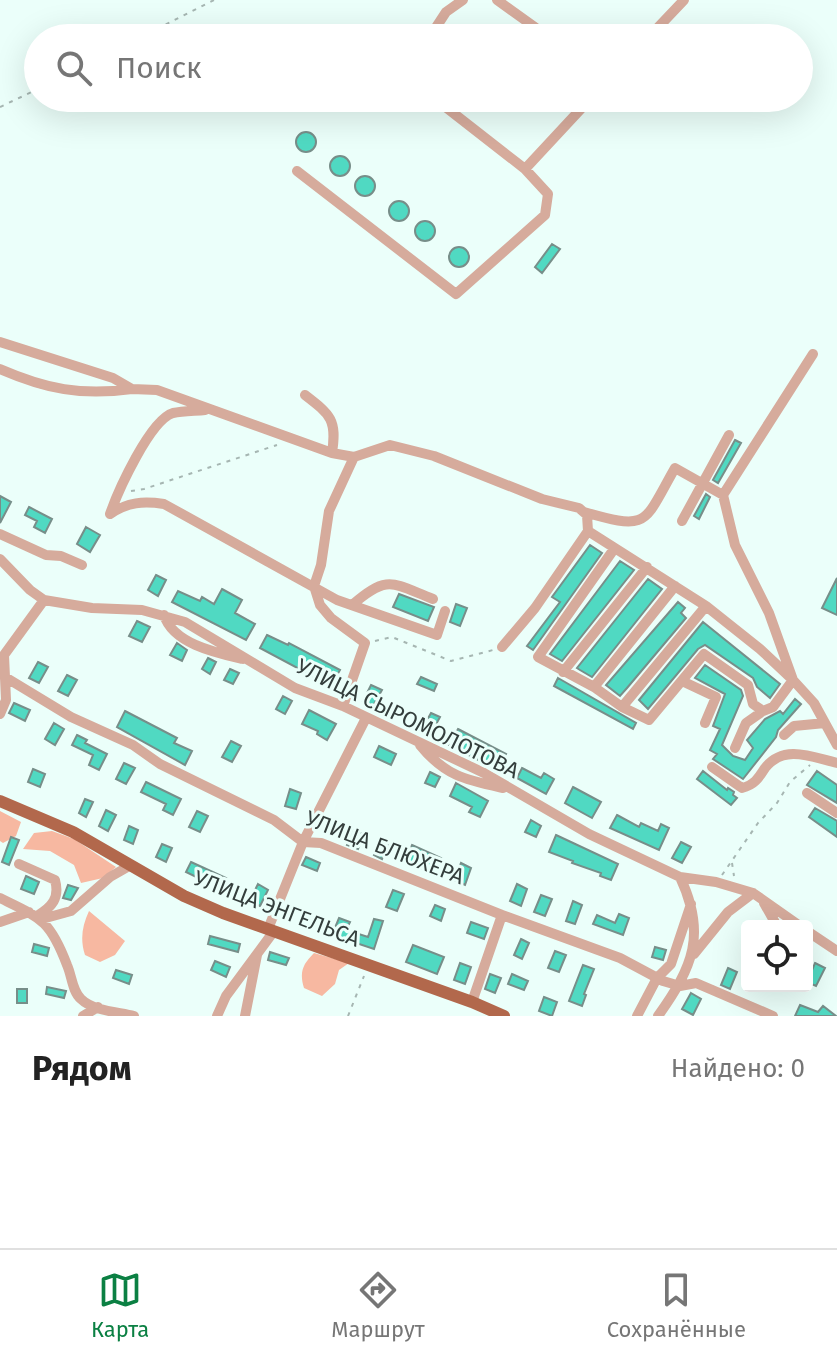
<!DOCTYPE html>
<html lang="ru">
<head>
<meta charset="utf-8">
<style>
  body { margin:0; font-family:"Fira Sans",sans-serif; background:#f6f6f6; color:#222 }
  .controls { position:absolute; right:24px; bottom:24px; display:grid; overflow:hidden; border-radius:8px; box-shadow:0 8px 32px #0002 }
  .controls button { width:72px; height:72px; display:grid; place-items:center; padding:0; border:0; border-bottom:2px solid #e0e0e0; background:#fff; color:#222; font:40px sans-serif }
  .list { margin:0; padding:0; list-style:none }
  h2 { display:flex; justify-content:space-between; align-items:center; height:104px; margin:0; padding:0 32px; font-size:34px }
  h2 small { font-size:26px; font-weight:400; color:#767676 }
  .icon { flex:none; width:44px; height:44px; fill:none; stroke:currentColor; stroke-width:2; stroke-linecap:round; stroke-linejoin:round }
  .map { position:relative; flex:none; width:837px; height:1016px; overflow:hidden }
  .search { position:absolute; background:#fff; box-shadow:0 8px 32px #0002; left:24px; right:24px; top:24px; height:88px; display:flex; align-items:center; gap:20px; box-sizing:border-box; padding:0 28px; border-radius:44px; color:#767676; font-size:30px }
  .sheet { height:232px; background:#fff }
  nav { display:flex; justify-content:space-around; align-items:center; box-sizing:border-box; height:112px; border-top:2px solid #e0e0e0; background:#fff; font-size:22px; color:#767676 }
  nav a { display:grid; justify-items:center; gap:4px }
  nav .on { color:#0b8043 }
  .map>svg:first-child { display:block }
</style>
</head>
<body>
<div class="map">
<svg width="837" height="1016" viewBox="0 0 837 1016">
  <rect width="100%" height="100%" fill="#ebfffa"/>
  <!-- green -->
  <path fill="#f7b8a1" d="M0 811 21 822 16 836 3 843 0 841Z
    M52 831 74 839 116 867 103 878 81 883 74 865 50 851 23 849 34 833Z
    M89 911 125 941 115 955 100 962 85 955C80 940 82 926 89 911Z
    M314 953 349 963 339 970 335 984 322 996 304 988C299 972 303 964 314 953Z"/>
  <!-- building -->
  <path fill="#50d9c2" stroke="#778e89" stroke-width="2" d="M296 142a10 10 0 1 1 20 0a10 10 0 1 1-20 0Z
    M330 166a10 10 0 1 1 20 0a10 10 0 1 1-20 0Z
    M355 186a10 10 0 1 1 20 0a10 10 0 1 1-20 0Z
    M389 211a10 10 0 1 1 20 0a10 10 0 1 1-20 0Z
    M415 231a10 10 0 1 1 20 0a10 10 0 1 1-20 0Z
    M552 244 560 249 542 273 535 267Z
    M449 257a10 10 0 1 1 20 0a10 10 0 1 1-20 0Z
    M735 440 741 443 718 483 713 480Z
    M706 494 710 497 699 519 694 516Z
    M0 496 11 502 0 523Z
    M29 507 52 519 45 533 34 527 37 521 25 515Z
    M86 527 100 535 90 552 77 544Z
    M590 545 602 553 533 650 527 646 560 602 552 597Z
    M620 561 634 570 562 661 550 654Z
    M156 575 166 580 158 596 148 590Z
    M837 578V615L822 608Z
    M648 579 662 589 592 677 580 670 577 668Z
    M222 589 242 600 235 613 255 624 246 640 172 602 178 591 200 601 202 597 214 604Z
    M399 594 434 607 428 621 393 607Z
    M678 602 685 608 681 613 686 618 627 688 620 696 606 685Z
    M456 604 467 608 460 626 450 622Z
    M137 621 150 627 142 642 129 636Z
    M703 622 780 684 770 698 757 687 753 678 705 645 698 649 648 709 639 700Z
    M267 635 288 645 289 643 340 670 331 686 260 648Z
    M177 643 187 650 182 661 170 655Z
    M208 658 216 662 210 674 202 669Z
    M38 662 48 667 39 683 29 678Z
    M705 665 741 690 743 696 722 745 733 756 745 760 753 748 747 740 765 719 780 711 783 714 795 699 801 704 778 730 776 737 743 779 713 759 717 754 710 750 720 729 713 726 725 694 695 678Z
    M230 669 239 673 233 684 224 680Z
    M67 675 77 680 68 696 58 691Z
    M421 677 437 684 434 691 417 684Z
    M558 678 636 723 633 729 554 686Z
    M371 685 382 690 373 706 363 701Z
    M283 696 292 701 285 714 276 709Z
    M14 703 30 710 25 721 9 713Z
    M309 710 336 724 327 740 317 734 318 731 302 724Z
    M125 711 177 738 174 743 192 751 185 765 117 727Z
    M431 713 440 717 432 732 423 727Z
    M54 723 64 729 55 745 45 739Z
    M458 729 506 754 498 770 449 745Z
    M77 735 87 740 85 743 107 754 99 770 89 765 93 755 72 745Z
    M231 741 241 746 232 762 222 757Z
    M379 746 396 754 391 765 374 757Z
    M124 763 135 768 126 784 116 779Z
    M522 768 541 778 544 773 554 779 546 794 517 778Z
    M33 769 45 774 40 787 28 782Z
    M703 771 727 790 728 788 734 792 733 795 737 798 731 805 697 779Z
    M817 771 837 785V803L807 785Z
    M430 772 440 777 435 787 425 783Z
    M146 782 181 799 173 815 163 810 166 804 141 792Z
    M456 783 488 801 480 817 469 812 472 807 450 796Z
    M573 787 601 802 592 818 565 803Z
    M290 789 301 793 296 809 285 806Z
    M85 799 93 802 86 817 79 813Z
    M815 808 837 821V837L809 817Z
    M106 810 116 815 108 831 99 826Z
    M197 811 208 816 200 832 189 827Z
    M617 815 639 827 641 823 658 831 661 824 669 828 659 850 610 828Z
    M531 820 541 826 536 837 525 832Z
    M129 826 138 830 133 844 124 840Z
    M353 830 364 834 358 849 347 845Z
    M556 835 618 864 611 880 600 876 601 873 572 863 573 861 549 852Z
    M11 837 19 840 9 865 2 862Z
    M380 841 388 844 382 859 374 855Z
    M681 842 691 847 682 863 672 858Z
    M162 844 172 848 166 862 156 857Z
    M412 845 441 858 436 874 405 862Z
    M306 857 320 863 317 871 302 865Z
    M191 862 226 878 221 889 186 872Z
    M461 863 471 868 465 885 454 880Z
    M26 876 39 882 34 894 21 889Z
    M258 884 268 890 260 906 250 900Z
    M517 884 527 889 521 906 510 901Z
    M68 885 78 888 71 900 63 898Z
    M393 890 404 894 397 911 386 907Z
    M541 895 552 899 545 916 534 912Z
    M573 901 582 905 575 924 566 921Z
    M435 905 445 909 441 921 430 916Z
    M619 914 629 918 623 935 593 924 597 915 615 923Z
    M339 918 350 922 346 930 368 937 374 919 383 921 374 949 332 935Z
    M471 922 488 928 484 939 467 933Z
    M210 936 240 944 238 952 208 944Z
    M521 939 529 943 522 959 514 955Z
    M34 944 49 948 47 956 32 952Z
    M413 945 444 957 437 974 406 962Z
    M655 947 666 950 663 960 652 957Z
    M555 951 566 955 559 972 548 968Z
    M270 952 289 958 286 965 268 960Z
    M215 961 230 967 226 977 211 970Z
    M460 963 471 967 465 984 454 980Z
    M815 963 825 968 816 986 807 982Z
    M583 965 594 969 584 994 586 995 582 1006 569 1001Z
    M728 968 737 972 730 989 721 985Z
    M116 970 132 975 129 984 113 978Z
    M490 974 501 978 495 993 485 989Z
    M512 974 528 981 524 990 508 984Z
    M47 987 66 991 64 998 46 994Z
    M17 989H27V1003H17Z
    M691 993 701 999 693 1015 682 1009Z
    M544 997 557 1002 552 1016 539 1011Z
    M800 1005 818 1012 823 1006 836 1016H795Z"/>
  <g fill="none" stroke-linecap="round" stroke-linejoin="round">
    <!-- path -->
    <path stroke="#a6b6b2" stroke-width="2" stroke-dasharray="4 6" stroke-linecap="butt" d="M139 38 214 0
      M0 107 38 89
      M131 491 144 489 277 445
      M375 641 392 637 451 661 493 650
      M732 863 734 876
      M722 875 758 823 777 803 790 782 810 765
      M348 1016 364 976"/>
    <!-- minor -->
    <path stroke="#d6ab9c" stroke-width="10" d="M497 0 550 38
      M429 38 446 12 463 0
      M648 38 684 0
      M434 98 525 169 591 98
      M297 171 456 294 545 215 548 194 525 169
      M0 342 113 378 132 389 157 390 332 453 354 457 390 445 434 456 542 499 579 508 587 515 588 531 706 606 760 649 793 680 773 707 763 711 753 704 748 685 704 654 649 720 622 707
      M813 354 723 495 735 545 769 613 793 680 814 703 837 745
      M0 369C46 389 81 396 132 389
      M305 395C331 415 337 420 332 453
      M584 512C650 531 643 524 675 468L723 495
      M110 514C128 502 143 501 164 504L337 600 437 635 445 611
      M110 514C118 491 150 420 173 413 183 411 195 411 205 410
      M682 521 729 435
      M0 534 46 555 61 556 82 565
      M614 549 538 657 594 687 622 707 706 606
      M0 559 30 590 44 600 92 608 142 610 185 622 295 688 343 706 484 773 589 834 680 877 716 882 753 893 800 926
      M352 605C388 574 392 583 433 599
      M164 615C173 644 217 653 243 659
      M502 647 535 608 588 531
      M563 672 647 567
      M0 674 71 717 133 745 160 764 274 820 303 842 321 843 502 915 620 958 663 981 680 986 696 983 773 1016
      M682 681 716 697 705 723
      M594 687 675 586
      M343 706 365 643 331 618 320 605 314 586 321 565 329 511 354 457
      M0 714 6 700 4 655 44 600
      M784 735 794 726 825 723
      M420 745C445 776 466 780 503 788
      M735 748 746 723 763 711
      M712 767 742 788C754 785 758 779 765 768 784 744 812 757 837 763
      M807 793 837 813
      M19 864 55 880C60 898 52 907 37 916
      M0 898C41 918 50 920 67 965 72 976 72 991 81 999 93 1011 119 1012 134 1016
      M764 903 777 926
      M42 919 71 911 110 877 131 865
      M0 922 29 912
      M268 929 303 842 366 718
      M807 931 837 951
      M694 954 728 912 753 893
      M472 1002 502 915
      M83 1016 98 1007
      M217 1016 226 996 274 931
      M245 1016 257 955
      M637 1016 657 978 671 964 691 904
      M658 1016C693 967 707 934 680 877"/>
    <!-- major -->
    <path stroke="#b2684c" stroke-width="12" d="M0 801 73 832 184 896 223 913 472 1002 504 1016"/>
  </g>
  <g text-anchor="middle" stroke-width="6" stroke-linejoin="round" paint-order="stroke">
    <!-- street labels -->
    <g font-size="22" fill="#343e3c" stroke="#ebfffa">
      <text transform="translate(408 718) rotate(26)" y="8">УЛИЦА СЫРОМОЛОТОВА</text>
      <text transform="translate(385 847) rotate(21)" y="8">УЛИЦА БЛЮХЕРА</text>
      <text transform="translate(277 908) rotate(21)" y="8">УЛИЦА ЭНГЕЛЬСА</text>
    </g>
  </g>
</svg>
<div class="controls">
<button><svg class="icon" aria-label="locate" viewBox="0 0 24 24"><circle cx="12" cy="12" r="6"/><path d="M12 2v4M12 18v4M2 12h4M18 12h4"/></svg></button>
</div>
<div class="search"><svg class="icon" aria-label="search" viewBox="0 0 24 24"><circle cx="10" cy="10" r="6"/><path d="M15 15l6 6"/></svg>Поиск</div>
</div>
<section class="sheet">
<h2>Рядом<small>Найдено: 0</small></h2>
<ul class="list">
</ul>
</section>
<nav>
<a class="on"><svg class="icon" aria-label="map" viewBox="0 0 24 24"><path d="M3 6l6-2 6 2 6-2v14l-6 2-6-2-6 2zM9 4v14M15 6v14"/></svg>Карта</a>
<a><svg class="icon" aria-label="directions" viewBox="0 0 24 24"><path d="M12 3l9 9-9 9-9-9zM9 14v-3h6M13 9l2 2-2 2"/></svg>Маршрут</a>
<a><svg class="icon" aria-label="saved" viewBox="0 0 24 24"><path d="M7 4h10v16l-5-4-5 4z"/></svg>Сохранённые</a>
</nav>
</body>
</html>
